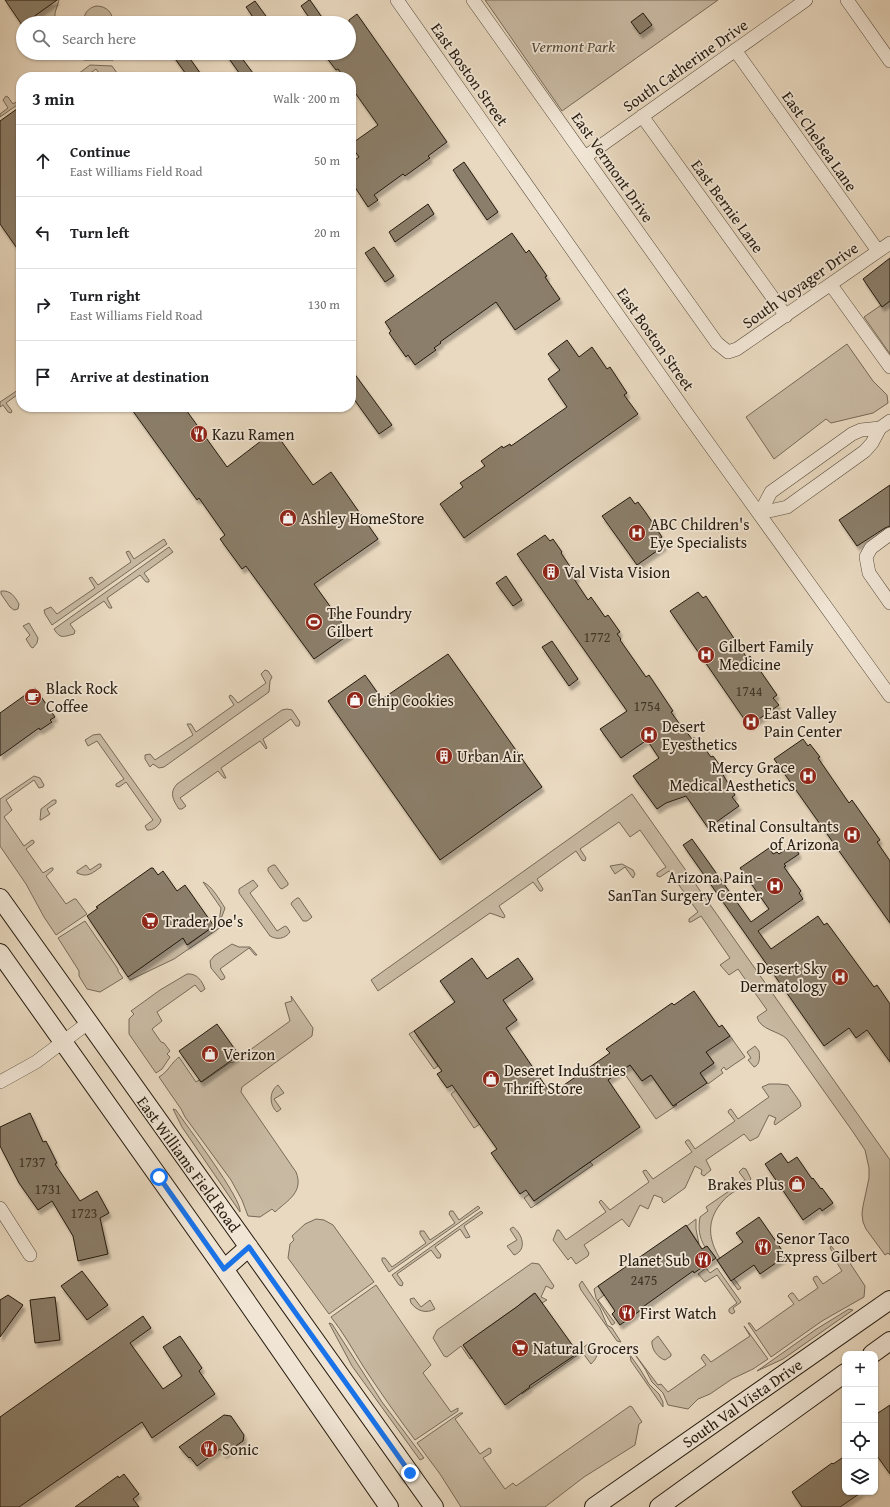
<!DOCTYPE html>
<html lang="en">
<head>
<meta charset="utf-8">
<style>
  body { margin:0; font-family:"Gentium Book Plus",serif; background:#f6f6f6; color:#202124 }
  .controls { position:absolute; right:12px; bottom:12px; display:grid; overflow:hidden; border-radius:8px; box-shadow:0 1px 3px #0004 }
  .controls button { width:36px; height:36px; display:grid; place-items:center; padding:0; border:0; border-bottom:1px solid #e0e0e0; background:#fff; color:#202124; font:20px sans-serif }
  .stop { position:absolute; width:12px; height:12px; margin:-9px; border:3px solid #1a73e8; border-radius:50%; background:#fff }
  .stop.end { background:#1a73e8; border-color:#fff; box-shadow:0 1px 4px #0008 }
  .list { margin:0; padding:0; list-style:none }
  h2 { display:flex; justify-content:space-between; align-items:center; height:52px; margin:0; padding:0 16px; font-size:17px }
  h2 small { font-size:13px; font-weight:400; color:#757577 }
  .list li { display:grid; grid-template-columns:26px 1fr auto; gap:12px; align-items:center; box-sizing:border-box; height:72px; padding:0 16px; border-top:1px solid #e0e0e0 }
  .list b { display:block; font-size:15px; white-space:nowrap }
  .list p { margin:0; font-size:13px; white-space:nowrap; color:#757577 }
  .list em { font-size:13px; font-style:normal; color:#757577 }
  .icon { flex:none; width:22px; height:22px; fill:none; stroke:currentColor; stroke-width:2; stroke-linecap:round; stroke-linejoin:round }
  .map { position:relative; flex:none; width:890px; height:1507px; overflow:hidden }
  .search { position:absolute; background:#fff; box-shadow:0 1px 3px #0004; left:16px; top:16px; width:340px; height:44px; display:flex; align-items:center; gap:10px; box-sizing:border-box; padding:0 14px; border-radius:22px; color:#757577; font-size:15px }
  .panel { position:absolute; background:#fff; box-shadow:0 1px 3px #0004; left:16px; top:72px; width:340px; height:340px; border-radius:16px }
  .map>svg:first-child { display:block }
</style>
</head>
<body>
<div class="map">
<svg width="890" height="1507" viewBox="0 0 890 1507">
  <defs>
    <filter id="shadow"><feDropShadow dx="2.5" dy="4.5" stdDeviation="1" flood-color="#0004"/></filter>
  </defs>
  <rect width="100%" height="100%" fill="#e9d9c0"/>
  <filter id="stains"><feTurbulence type="fractalNoise" baseFrequency=".005" numOctaves="4"/><feColorMatrix values="0 0 0 0 .2 0 0 0 0 .09 0 0 0 0 .02 0 0 0 .5 -.17"/></filter>
  <radialGradient id="worn" r=".72"><stop offset=".6" stop-color="#630" stop-opacity="0"/><stop offset="1" stop-color="#630" stop-opacity=".3"/></radialGradient>
  <!-- green -->
  <path fill="#c8b9a2" stroke="#766a58" d="M57 0H59L55 13V23H35L36 15Z
    M485 0H718L562 111Z
    M96 6C107 6 113 13 113 23H84C83 14 88 8 96 6Z
    M70 53 107 58 113 60H84Z
    M90 65 112 66 117 73 111 77H102L96 69 85 77H74Z
    M6 96 8 97 13 104 18 101 20 103 0 117V114L8 108 3 100Z
    M890 299V354L864 317Z
    M847 344 873 381 887 395 888 403 873 413 831 423 826 419 774 459 746 417Z
    M21 388V392L6 403 12 411 11 413 8 412 3 405 0 407V402Z
    M164 539 167 544 52 625 45 614 44 610 51 607 57 614 95 588 89 578 92 577 98 585 131 562 126 552 129 551 134 559Z
    M169 547 173 552 144 573 149 580V582H146L140 575 107 598 112 608H109L104 601 70 624 75 631 74 634C63 637 60 639 54 629Z
    M1 591C11 590 15 597 19 604L18 609 14 610 10 607 1 594Z
    M29 623 38 638 37 643 33 648 31 647 26 639 30 635 23 626Z
    M265 670 268 671 272 677 270 681 269 692 164 767 159 768 153 764 150 767 145 759V755L150 754 155 760 193 735 187 724H191L196 732 234 705 229 697 230 695 232 696 238 703 266 683 261 674Z
    M287 709 292 710 300 722 299 726H296L291 719 263 739 267 748 266 749 260 741 221 768 226 778H224L218 771 180 798 186 806 182 809H179C173 800 169 793 177 784L282 710Z
    M100 734 161 820C160 825 153 831 147 830L145 826 153 820 126 782 119 787 116 786V784L124 779 97 741 88 746 85 740 93 735Z
    M34 776 40 778 44 785 43 787 39 788 34 780 6 800 12 810 4 817 24 846 32 840 34 841V843L26 849 43 873 51 868H53V870L46 876 66 904 74 899H76L87 914 56 935 44 917 26 884 0 846V799Z
    M632 794 890 1160V1255L888 1253 885 1255 866 1229 863 1222 862 1214 863 1206 869 1178V1168L865 1150 853 1132 787 1039C779 1031 760 1030 757 1017L767 1010 738 969 729 975 721 966 720 965 730 958 701 916 691 922H689V919L698 912 669 871 660 877 657 876V873L666 867 640 830 630 837 619 822 580 849 586 858 585 861 582 860 576 851 537 879 543 889 542 891H540L533 882 499 906 505 916 504 918 490 913 378 991 371 980Z
    M53 800H56V803L47 809 50 814 41 820H40L41 809Z
    M99 864H101V867C92 873 88 878 77 873V871L86 865 90 870Z
    M622 864 633 870 635 874 633 878 625 867 615 874 610 866Z
    M273 865H275L288 883V885L282 889 280 888 268 871V868Z
    M253 880 258 886 250 893 277 931 285 926 287 927 290 932C285 939 277 940 270 936L239 893V889Z
    M203 882C212 886 219 899 225 908L221 919V927L174 959 130 980 128 977 173 945 182 937 188 945 219 922 221 908Z
    M297 898H299L312 917 311 918 307 921H303L291 904 292 902Z
    M85 921 118 969V971L123 978 100 992 87 989 79 976V971L58 938Z
    M232 944 239 947H250L257 955H255L249 948 220 969 225 977 224 979 221 980 211 968 210 961 214 956Z
    M187 974C197 973 202 981 205 989L201 992 195 985 157 1012 162 1021 152 1029 161 1042 164 1043 170 1051 167 1054 170 1057 162 1069 156 1073 129 1034V1019L134 1014 131 1011 160 990Z
    M291 996 313 1028 312 1036 242 1087 241 1092 296 1172C304 1192 288 1200 275 1212L272 1209 260 1217 248 1216 242 1200 231 1180 185 1117 181 1109 159 1077C168 1072 171 1063 179 1057L196 1082 199 1080 202 1082 231 1062 232 1063 290 1021 285 1003 292 1001Z
    M414 1031 438 1066 434 1069 409 1034Z
    M730 1036 745 1057 726 1070 724 1067 721 1070 723 1073 708 1084 700 1073 714 1063 703 1048 717 1038 721 1042Z
    M755 1046 759 1051C760 1057 760 1065 754 1067L748 1060 751 1058 747 1052Z
    M630 1065 642 1081 651 1075 673 1106 676 1104 677 1105 656 1119 622 1070Z
    M769 1084H779L788 1085 800 1102 801 1106 799 1108 775 1125 774 1123 776 1118 769 1115 758 1137 750 1141 744 1134 706 1160 711 1170 704 1176 701 1174 702 1170 695 1166 685 1188 664 1203 662 1201V1198L654 1195 648 1209 640 1205 629 1227 622 1219 584 1245 589 1253 588 1256 576 1264 571 1257 568 1260 553 1240 557 1230H559L566 1240 606 1212 599 1202 601 1200 610 1210 649 1182 643 1172V1171L646 1170 653 1179 692 1152 685 1142 687 1140H689L695 1149 735 1121 728 1112 729 1110 731 1109 738 1119 769 1097 762 1087Z
    M278 1085 284 1093 274 1099 281 1109 277 1112C269 1105 269 1091 278 1085Z
    M456 1090 480 1124 474 1128 451 1094Z
    M173 1109 176 1110C186 1125 243 1200 240 1212L182 1127Z
    M590 1162 593 1165 531 1208 524 1198 529 1194 534 1201Z
    M743 1168 746 1169 751 1179C743 1188 730 1192 722 1202 695 1234 722 1262 741 1288L738 1290 707 1246 705 1247C699 1237 698 1228 700 1217L708 1211 706 1207 745 1180 739 1172Z
    M478 1206 480 1208 389 1272 382 1261V1258H385L392 1267 426 1243 420 1234V1231H424L430 1240 455 1223 449 1214 450 1211H453L459 1220Z
    M481 1211 483 1213 464 1226 470 1237 466 1238 460 1229 435 1247 441 1255 440 1258H437L431 1250 397 1274 403 1283 402 1286 399 1285 392 1275Z
    M316 1219 324 1220 333 1225 374 1282 329 1314 288 1258 290 1244 294 1240 292 1236 305 1224Z
    M696 1219V1229L699 1244 687 1226Z
    M513 1227C522 1233 528 1250 514 1255L507 1246 517 1240 511 1231 510 1229Z
    M831 1246 837 1253 842 1251 865 1286 864 1297 822 1321 771 1357 748 1323H750L756 1331 794 1304 788 1296 791 1293H793L799 1301 818 1288 813 1279 814 1277 817 1276 823 1284 842 1271 837 1263 838 1260 830 1248Z
    M532 1263 539 1264 554 1286 552 1289 546 1286 541 1297 547 1300 542 1303 534 1293 519 1305 518 1306 463 1345 472 1358 470 1359 461 1346 447 1357 444 1356 433 1338 437 1330Z
    M706 1268 710 1273 717 1268 741 1302 733 1308 735 1312 732 1314 729 1312V1309L737 1303 717 1275 705 1282 698 1274Z
    M582 1281 600 1308 607 1325 612 1328 621 1342 617 1341 581 1290 579 1285Z
    M376 1285 431 1365 423 1373 451 1412 458 1408V1411L415 1440C397 1416 380 1392 363 1366 353 1350 343 1332 331 1317Z
    M598 1286 604 1295 598 1300 615 1323 612 1325 596 1298 594 1289Z
    M414 1298 421 1307 430 1300 435 1309C426 1314 417 1311 411 1303L410 1299Z
    M849 1309 853 1310 783 1359 757 1371 815 1330Z
    M329 1323 332 1324 382 1402 424 1458 420 1460 352 1366Z
    M744 1326 768 1359 753 1369 732 1379 710 1394 698 1399 688 1409 668 1405 663 1393 652 1382 645 1369 634 1353 658 1385 661 1384 668 1392 706 1365 701 1358 704 1354 711 1362 750 1336Z
    M658 1336 671 1354V1356L665 1360C658 1358 651 1349 652 1341Z
    M591 1342C601 1347 598 1358 591 1364L582 1352 522 1394 521 1393 530 1387 529 1386 578 1353 577 1352Z
    M630 1355 640 1369 649 1384 659 1394 663 1402V1407L631 1361Z
    M630 1406 632 1407 642 1422 639 1424 635 1445 584 1477 545 1507H461L440 1474 417 1443 460 1413H463L455 1419 480 1454 489 1448 491 1449V1453L483 1458 505 1489 513 1483 516 1486Z"/>
  <!-- building -->
  <path fill="#8b7e6b" stroke="#251b0e" filter="url(#shadow)" d="M5 0H57L22 25Z
    M309 0H310L326 23H313L301 6Z
    M255 1 271 23H257L246 7Z
    M643 13 652 25 640 34 631 22Z
    M357 14 447 142 428 156 430 158 405 176 403 174 374 195 378 200 368 207 351 181V163L359 157 351 146V144L378 125 351 87V77H344L338 69 336 70 323 53H349V20Z
    M171 53H186L203 77H188Z
    M225 53H238L256 77H242Z
    M21 106V254L0 224V121Z
    M464 162 498 212 487 220 453 170Z
    M428 204 434 214 395 242 389 232Z
    M512 233 526 253 529 250 547 276 545 277 560 299 515 330 496 302 440 342 441 343 434 348 436 350 415 365 408 355 406 357 389 333 391 331 385 322Z
    M374 247 394 276 385 282 365 253Z
    M890 258V301L882 307 863 279Z
    M567 340 579 357 592 347 607 369 610 367 627 393 624 395 638 414 464 538 440 504 463 487 460 483 485 466 481 461 502 446 503 448 510 444 511 446 567 407 548 379 560 370 548 354Z
    M351 369 392 425 379 434 351 395Z
    M130 407H184L227 467 274 431 313 485 331 472 378 539 314 584 350 634 314 659 246 566 242 569 220 539 225 535 199 498 197 500Z
    M890 485V526L885 528 857 546 839 520Z
    M630 497 635 504 638 502 646 513 662 537 659 539 664 546 637 565 602 516Z
    M545 535 550 541 553 539 562 552 561 553 577 577 574 579 588 600 591 597 605 617 608 615 620 632 617 634 621 639 620 640 646 677 649 675 673 711 671 712 684 730H685L692 739 694 737 703 750 705 749 711 757 713 756 724 771 722 773 735 795 732 797 739 806 708 828 686 796 666 803 657 809 633 776 659 758 647 740 621 758 600 729 627 711 517 554Z
    M506 576 522 600 513 606 496 583Z
    M698 592 703 598 706 596 747 658 750 656 777 695 773 698 779 705 749 726 670 611Z
    M552 641 578 679 569 686 542 647Z
    M448 654 542 787 440 860 328 701 365 675 382 699Z
    M35 688 55 717 50 720 52 722 40 730 39 728 0 756V713Z
    M803 739 808 746 810 744 820 757 818 758 849 803 852 800 880 840 877 842 890 861V923L774 759Z
    M692 839 751 922 769 909 740 868 769 848 773 854 777 852 779 854 793 844 799 854 784 864 786 866 784 867 801 891 799 893 803 899 758 931 771 949 818 916 824 925 827 923 874 987 877 985 890 1004V1062L867 1030 856 1038 849 1028 824 1046 683 845Z
    M151 868H153L158 875 163 871 177 891 185 885 214 926 187 945 183 938 128 977 87 916 98 908 96 907Z
    M472 958 487 979 518 958 533 979 503 1000 517 1020 506 1028 551 1094 610 1053 606 1049 672 1003 674 1005 694 991 719 1027 722 1025 730 1036 706 1052 714 1063 700 1073 707 1083 673 1106 651 1075 642 1081 630 1065 608 1080 640 1127 534 1201 526 1190 520 1194 491 1153 497 1149 452 1085 447 1088 437 1074 442 1071 414 1031 455 1002 440 981Z
    M217 1024 239 1055 201 1082 179 1051Z
    M30 1113 43 1142 46 1141 57 1163 55 1164 80 1201 97 1191 109 1213 100 1218 108 1254 78 1261 73 1236 52 1201 38 1210 19 1183 0 1146V1127Z
    M781 1153 788 1163 797 1157 812 1179 813 1178 821 1189 822 1188 833 1203 822 1211 820 1208 803 1220 765 1164Z
    M759 1217 786 1256 760 1274 754 1265 731 1281 717 1260 743 1242 736 1233Z
    M686 1225 702 1249 707 1246 716 1258 694 1273 693 1271 640 1309 641 1310 620 1325 612 1314 615 1311 598 1286Z
    M82 1271 108 1305 87 1320 61 1286Z
    M535 1293 578 1353 529 1386 530 1387 505 1405 463 1345 518 1306 519 1305Z
    M8 1295 23 1305 0 1337V1300Z
    M55 1297 60 1340 35 1343 30 1300Z
    M143 1316 151 1328 130 1343 163 1389 182 1376 163 1347 180 1336 202 1368 199 1371 215 1394 152 1438 142 1422 19 1507H0V1417Z
    M890 1405V1474L875 1453V1415Z
    M224 1415 231 1416 244 1435 243 1441 224 1454 220 1449 197 1466 190 1457 189 1458 179 1447Z
    M845 1456V1492H862L840 1507H802L792 1492 832 1463 833 1464Z
    M124 1474 139 1494 133 1499 139 1507H75L118 1476 119 1478Z"/>
  <g fill="none" stroke-linecap="round" stroke-linejoin="round">
    <defs>
      <path id="minor" d="M397 0 688 415 890 696
        M473 0 717 343 728 352 737 349 890 243
        M847 0 890 61
        M735 50 878 251
        M642 116 786 316
        M585 157 806 0
        M831 285 890 367
        M760 513 787 507 833 474 865 451 872 443 880 428 890 421
        M760 513 771 492 852 434 861 430 880 428
        M890 534 871 548 866 557 869 573 890 603
        M0 1082 36 1062 88 1023
        M0 1208 30 1255"/>
      <path id="secondary" d="M0 898 434 1507
        M0 953 224 1269 389 1507
        M224 1269 249 1247
        M872 1354 890 1341
        M594 1507 890 1300
        M659 1507 845 1373"/>
    </defs>
    <!-- minor casing -->
    <use href="#minor" stroke="#564a3a" stroke-width="14"/>
    <!-- secondary casing -->
    <use href="#secondary" stroke="#251b0e" stroke-width="20"/>
    <!-- minor -->
    <use href="#minor" stroke="#f1e6d6" stroke-width="13"/>
    <!-- secondary -->
    <use href="#secondary" stroke="#f1e6d6" stroke-width="18"/>
  </g>
  <g fill="none" stroke-linecap="round" stroke-linejoin="round">
    <!-- route -->
    <path stroke="#1a73e8" stroke-width="5" d="M159 1177 224 1269 249 1247C302 1323 357 1397 410 1473"/>
  </g>
  <!-- icons -->
  <defs>
    <symbol id="restaurant-disc" viewBox="-11 -11 22 22"><circle r="9.5" fill="#8f2418" stroke="#f1e6d6"/><path d="M-5-6h1v4h1v-4h1v4h1v-4h1v5L-1.5 .5V6h-2V.5L-5-1ZM5-6V6H3V1.5H1.5Q1.5-4 5-6Z" fill="#fff"/></symbol>
    <symbol id="shop-disc" viewBox="-11 -11 22 22"><circle r="9.5" fill="#8f2418" stroke="#f1e6d6"/><path d="M-5-2.5h2.3a2.7 3.5 0 0 1 5.4 0H5L5.5 6h-11ZM-1.5-2.5h3a1.5 2.3 0 0 0-3 0Z" fill="#fff"/></symbol>
    <symbol id="hospital-disc" viewBox="-11 -11 22 22"><circle r="9.5" fill="#8f2418" stroke="#f1e6d6"/><path d="M-5-5h3v3.5h4V-5h3V5h-3V1.5h-4V5h-3Z" fill="#fff"/></symbol>
    <symbol id="building-disc" viewBox="-11 -11 22 22"><circle r="9.5" fill="#8f2418" stroke="#f1e6d6"/><path d="M-4-6H4V6H1V3H-1V6H-4ZM-2.5-4.3h1.7v1.8h-1.7ZM.8-4.3h1.7v1.8H.8ZM-2.5-1h1.7V.8h-1.7ZM.8-1h1.7V.8H.8Z" fill="#fff"/></symbol>
    <symbol id="stadium-disc" viewBox="-11 -11 22 22"><circle r="9.5" fill="#8f2418" stroke="#f1e6d6"/><path d="M0-5a6.5 5 0 1 0 0 10a6.5 5 0 1 0 0-10ZM-3.5-1.8h7v3.6h-7Z" fill="#fff"/></symbol>
    <symbol id="cafe-disc" viewBox="-11 -11 22 22"><circle r="9.5" fill="#8f2418" stroke="#f1e6d6"/><path d="M-5.5-4.5H6V0H3Q3 3.5 0 3.5H-2.5Q-5.5 3.5-5.5 0ZM3-3.2v2h1.7v-2ZM-6 4.5H4V6H-6Z" fill="#fff"/></symbol>
    <symbol id="supermarket-disc" viewBox="-11 -11 22 22"><circle r="9.5" fill="#8f2418" stroke="#f1e6d6"/><path d="M-6-5.5h2.5l.6 2H6L4.5 2H-2.5L-4.4-4H-6ZM-1.5 3.2a1.3 1.3 0 1 0 .1 0ZM3 3.2a1.3 1.3 0 1 0 .1 0Z" fill="#fff"/></symbol>
  </defs>
  <g fill-rule="evenodd">
    <use href="#restaurant-disc" x="189" y="424" width="20" height="20"/>
    <use href="#shop-disc" x="278" y="508" width="20" height="20"/>
    <use href="#hospital-disc" x="627" y="523" width="20" height="20"/>
    <use href="#building-disc" x="541" y="562" width="20" height="20"/>
    <use href="#stadium-disc" x="304" y="612" width="20" height="20"/>
    <use href="#hospital-disc" x="696" y="645" width="20" height="20"/>
    <use href="#cafe-disc" x="23" y="687" width="20" height="20"/>
    <use href="#shop-disc" x="345" y="690" width="20" height="20"/>
    <use href="#hospital-disc" x="741" y="712" width="20" height="20"/>
    <use href="#hospital-disc" x="639" y="725" width="20" height="20"/>
    <use href="#building-disc" x="434" y="746" width="20" height="20"/>
    <use href="#hospital-disc" x="798" y="766" width="20" height="20"/>
    <use href="#hospital-disc" x="842" y="825" width="20" height="20"/>
    <use href="#hospital-disc" x="765" y="876" width="20" height="20"/>
    <use href="#supermarket-disc" x="140" y="911" width="20" height="20"/>
    <use href="#hospital-disc" x="830" y="967" width="20" height="20"/>
    <use href="#shop-disc" x="200" y="1044" width="20" height="20"/>
    <use href="#shop-disc" x="481" y="1069" width="20" height="20"/>
    <use href="#shop-disc" x="787" y="1174" width="20" height="20"/>
    <use href="#restaurant-disc" x="753" y="1237" width="20" height="20"/>
    <use href="#restaurant-disc" x="693" y="1250" width="20" height="20"/>
    <use href="#restaurant-disc" x="617" y="1303" width="20" height="20"/>
    <use href="#supermarket-disc" x="510" y="1338" width="20" height="20"/>
    <use href="#restaurant-disc" x="199" y="1439" width="20" height="20"/>
  </g>
  <g text-anchor="middle" stroke-width="3.5" stroke-linejoin="round" paint-order="stroke">
    <!-- number labels -->
    <g font-size="14" fill="#3e3425">
      <text x="597" y="642">1772</text>
      <text x="749" y="696">1744</text>
      <text x="647" y="711">1754</text>
      <text x="32" y="1167">1737</text>
      <text x="48" y="1194">1731</text>
      <text x="84" y="1218">1723</text>
      <text x="644" y="1285">2475</text>
    </g>
    <!-- park labels -->
    <g font-size="16" font-style="italic" fill="#564a3a" stroke="#f1e6d6">
      <text x="573" y="52">Vermont Park</text>
    </g>
    <!-- street labels -->
    <g font-size="16" fill="#251b0e" stroke="#f1e6d6">
      <text transform="translate(685 65) rotate(-35)" y="6">South Catherine Drive</text>
      <text transform="translate(470 74) rotate(55)" y="6">East Boston Street</text>
      <text transform="translate(820 141) rotate(55)" y="6">East Chelsea Lane</text>
      <text transform="translate(613 167) rotate(55)" y="6">East Vermont Drive</text>
      <text transform="translate(728 206) rotate(54)" y="6">East Bernie Lane</text>
      <text transform="translate(800 285) rotate(-35)" y="6">South Voyager Drive</text>
      <text transform="translate(656 339) rotate(55)" y="6">East Boston Street</text>
      <text transform="translate(189 1164) rotate(54)" y="6">East Williams Field Road</text>
      <text transform="translate(742 1403) rotate(-35)" y="6">South Val Vista Drive</text>
    </g>
    <!-- poi labels -->
    <g font-size="16" fill="#251b0e" stroke="#f1e6d6" text-anchor="start">
      <text x="212" y="440">Kazu Ramen</text>
      <text x="301" y="524">Ashley HomeStore</text>
      <text x="650" y="530">ABC Children's<tspan x="650" dy="18">Eye Specialists</tspan></text>
      <text x="564" y="578">Val Vista Vision</text>
      <text x="327" y="619">The Foundry<tspan x="327" dy="18">Gilbert</tspan></text>
      <text x="719" y="652">Gilbert Family<tspan x="719" dy="18">Medicine</tspan></text>
      <text x="46" y="694">Black Rock<tspan x="46" dy="18">Coffee</tspan></text>
      <text x="368" y="706">Chip Cookies</text>
      <text x="764" y="719">East Valley<tspan x="764" dy="18">Pain Center</tspan></text>
      <text x="662" y="732">Desert<tspan x="662" dy="18">Eyesthetics</tspan></text>
      <text x="457" y="762">Urban Air</text>
      <text x="795" y="773" text-anchor="end">Mercy Grace<tspan x="795" dy="18">Medical Aesthetics</tspan></text>
      <text x="839" y="832" text-anchor="end">Retinal Consultants<tspan x="839" dy="18">of Arizona</tspan></text>
      <text x="762" y="883" text-anchor="end">Arizona Pain -<tspan x="762" dy="18">SanTan Surgery Center</tspan></text>
      <text x="163" y="927">Trader Joe's</text>
      <text x="827" y="974" text-anchor="end">Desert Sky<tspan x="827" dy="18">Dermatology</tspan></text>
      <text x="223" y="1060">Verizon</text>
      <text x="504" y="1076">Deseret Industries<tspan x="504" dy="18">Thrift Store</tspan></text>
      <text x="784" y="1190" text-anchor="end">Brakes Plus</text>
      <text x="776" y="1244">Senor Taco<tspan x="776" dy="18">Express Gilbert</tspan></text>
      <text x="690" y="1266" text-anchor="end">Planet Sub</text>
      <text x="640" y="1319">First Watch</text>
      <text x="533" y="1354">Natural Grocers</text>
      <text x="222" y="1455">Sonic</text>
    </g>
  </g>
  <rect width="100%" height="100%" filter="url(#stains)"/>
  <rect width="100%" height="100%" fill="url(#worn)"/>
</svg>
<div class="controls">
<button>+</button>
<button>−</button>
<button><svg class="icon" aria-label="locate" viewBox="0 0 24 24"><circle cx="12" cy="12" r="6"/><path d="M12 2v4M12 18v4M2 12h4M18 12h4"/></svg></button>
<button><svg class="icon" aria-label="layers" viewBox="0 0 24 24"><path d="M12 4l9 5-9 5-9-5zM3 14l9 5 9-5"/></svg></button>
</div>
<div class="stop" style="left:159px;top:1177px"></div>
<div class="stop end" style="left:410px;top:1473px"></div>
<div class="search"><svg class="icon" aria-label="search" viewBox="0 0 24 24"><circle cx="10" cy="10" r="6"/><path d="M15 15l6 6"/></svg>Search here</div>
<section class="panel">
<h2>3 min<small>Walk · 200 m</small></h2>
<ul class="list">
<li><svg class="icon" aria-label="ahead" viewBox="0 0 24 24"><path d="M12 20V5M6 11l6-6 6 6"/></svg><div><b>Continue</b><p>East Williams Field Road</p></div><em>50 m</em></li>
<li><svg class="icon" aria-label="left" viewBox="0 0 24 24"><path d="M17 20v-9H6M10 6l-5 5 5 5"/></svg><div><b>Turn left</b></div><em>20 m</em></li>
<li><svg class="icon" aria-label="right" viewBox="0 0 24 24"><path d="M7 20v-9h11M14 6l5 5-5 5"/></svg><div><b>Turn right</b><p>East Williams Field Road</p></div><em>130 m</em></li>
<li><svg class="icon" aria-label="arrive" viewBox="0 0 24 24"><path d="M6 21V4h12l-3 4 3 4H6"/></svg><div><b>Arrive at destination</b></div></li>
</ul>
</section>
</div>
</body>
</html>
